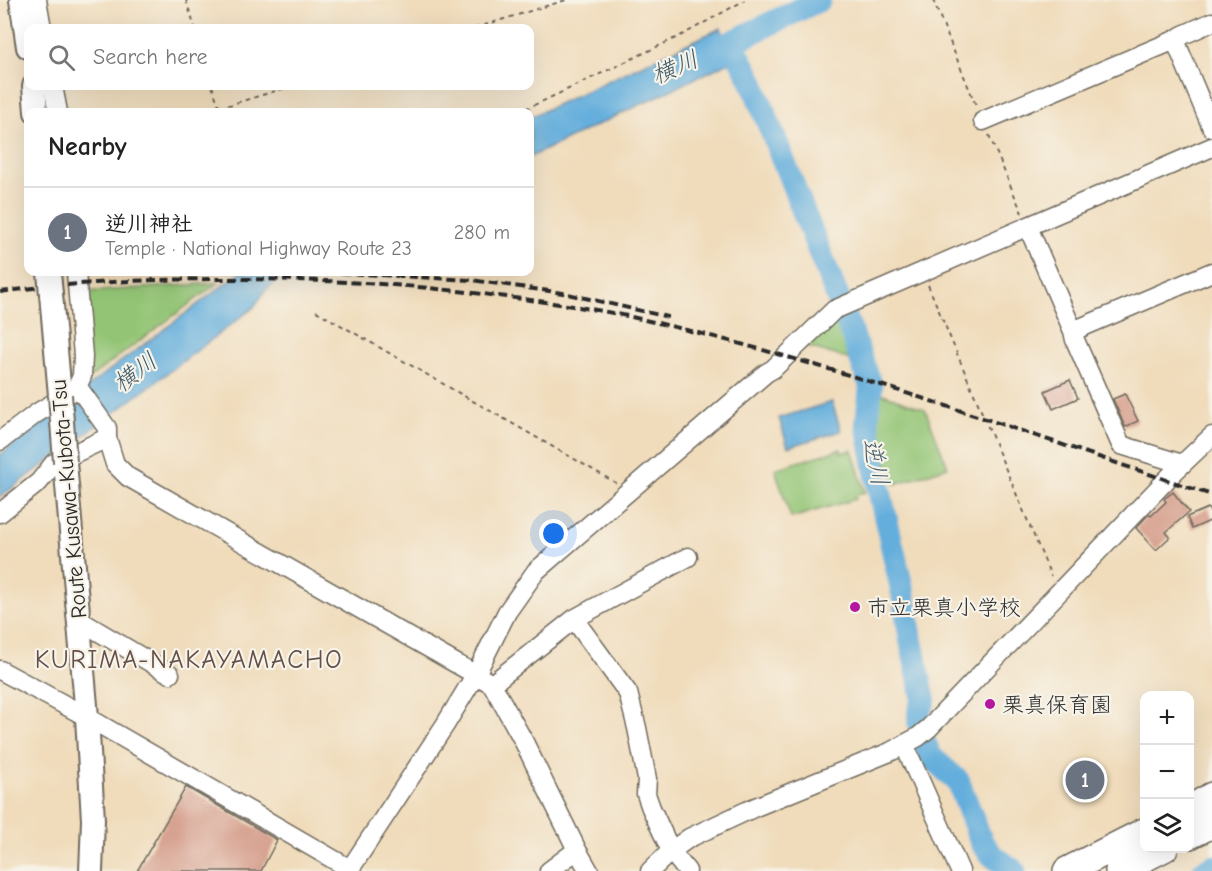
<!DOCTYPE html>
<html lang="en">
<head>
<meta charset="utf-8">
<style>
  body { margin:0; font-family:"Comic Neue","Klee One",sans-serif; background:#f2f2f2; color:#222 }
  .controls { position:absolute; right:18px; bottom:18px; display:grid; overflow:hidden; border-radius:12px; box-shadow:0 6px 24px #0002 }
  .controls button { width:54px; height:54px; display:grid; place-items:center; padding:0; border:0; border-bottom:2px solid #e0e0e0; background:#fff; color:#222; font:30px sans-serif }
  .you { position:absolute; left:554px; top:534px; width:21px; height:21px; margin:-15px; border:4px solid #fff; border-radius:50%; background:#1a73e8; box-shadow:0 0 0 9px #1a73e833 }
  .badge { display:grid; place-items:center; width:39px; height:39px; border-radius:50%; background:#7c3aed; color:#fff; font-size:20px; font-weight:700 }
  .pin { position:absolute; translate:-50% -50%; border:3px solid #fff; box-shadow:0 2px 6px #0006 }
  .list { margin:0; padding:0; list-style:none }
  h2 { display:flex; justify-content:space-between; align-items:center; height:78px; margin:0; padding:0 24px; font-size:26px }
  h2 small { font-size:20px; font-weight:400; color:#767676 }
  .list li { display:grid; grid-template-columns:39px 1fr auto; gap:18px; align-items:center; box-sizing:border-box; height:90px; padding:0 24px; border-top:2px solid #e0e0e0 }
  .list b { display:block; font-size:22px; white-space:nowrap }
  .list p { margin:0; font-size:20px; white-space:nowrap; color:#767676 }
  .list em { font-size:20px; font-style:normal; color:#767676 }
  .icon { flex:none; width:33px; height:33px; fill:none; stroke:currentColor; stroke-width:2; stroke-linecap:round; stroke-linejoin:round }
  .map { position:relative; flex:none; width:1212px; height:871px; overflow:hidden }
  .search { position:absolute; background:#fff; box-shadow:0 6px 24px #0002; left:24px; top:24px; width:510px; height:66px; display:flex; align-items:center; gap:15px; box-sizing:border-box; padding:0 21px; border-radius:12px; color:#767676; font-size:22px }
  .panel { position:absolute; background:#fff; box-shadow:0 6px 24px #0002; left:24px; top:108px; width:510px; height:168px; border-radius:12px }
  .map>svg:first-child { display:block }
</style>
</head>
<body>
<div class="map">
<svg width="1212" height="871" viewBox="0 0 1212 871">
  <rect width="100%" height="100%" fill="#f7f3e8"/>
  <filter id="ink" filterUnits="userSpaceOnUse"><feTurbulence type="fractalNoise" baseFrequency=".0167" numOctaves="2"/><feDisplacementMap in="SourceGraphic" scale="12" xChannelSelector="R" yChannelSelector="G"/><feConvolveMatrix kernelMatrix="1 2 1 2 8 2 1 2 1" color-interpolation-filters="sRGB"/></filter>
  <filter id="wash" filterUnits="userSpaceOnUse"><feTurbulence type="fractalNoise" baseFrequency=".008" numOctaves="4" result="noise"/><feDisplacementMap in="SourceGraphic" scale="24" xChannelSelector="R" yChannelSelector="G"/><feGaussianBlur stdDeviation="1.35" result="paint"/><feColorMatrix in="noise" values="0 0 0 0 0 0 0 0 0 0 0 0 0 0 0 0 0 1.4 0 .05"/><feComposite in="paint" operator="in"/></filter>
  <g filter="url(#wash)">
    <rect width="100%" height="100%" fill="#f0dcbb"/>
    <!-- green -->
    <path fill="#93c474" stroke="#5f7850" stroke-width="1.5" d="M218 283 84 382 85 292Z
      M836 314 857 362 806 346Z
      M877 392 925 409 948 467 895 484 872 425 873 402Z
      M841 449V453L852 450 865 492 855 495 856 499 791 518 775 469Z"/>
    <!-- water -->
    <path fill="#63aedc" stroke="#476c84" stroke-width="1.5" d="M721 28 734 60 530 157V117Z
      M241 272H288L266 290 253 308 157 381 0 497V455L44 419Z
      M832 402 841 431 788 447 779 418Z"/>
    <g fill="none" stroke-linecap="round" stroke-linejoin="round">
      <!-- river -->
      <path stroke="#63aedc" stroke-width="24" d="M732 43 751 79 849 326 871 386 867 422 879 489 904 598 911 641 924 700 919 712V721L924 742 931 757 958 781 982 843 993 856 1014 871
        M718 49 819 0
        M1204 871 1212 867"/>
    </g>
    <g id="blocks">
      <!-- building -->
      <path fill="#d29482" d="M1070 380 1078 398 1053 409 1045 391Z
        M1125 394 1138 421 1125 427 1113 399Z
        M1173 492 1189 512 1166 532 1170 537 1156 550 1136 528 1149 514 1151 516 1166 502 1164 499Z
        M1208 508 1212 516V520L1192 529 1187 517Z
        M1094 771 1098 782 1077 789 1073 778Z
        M186 787 277 840 261 871H137Z"/>
    </g>
  </g>
  <g filter="url(#ink)">
    <use href="#blocks" fill-opacity="0" stroke="#70695d" stroke-width="1.5"/>
    <g fill="none" stroke-linecap="round" stroke-linejoin="round">
      <defs>
        <path id="minor" d="M37 0 42 28
          M1175 40 1212 128
          M53 86 58 112
          M983 121 1175 40 1183 35 1212 22
          M1028 227 1073 331 1075 340 1121 445 1182 464
          M76 272 83 356 82 376 78 385 80 390 107 428V438L115 464 128 477 492 684 523 740 577 850 589 871
          M1073 331 1212 272
          M0 441 37 413 70 393
          M0 513 39 482 54 463 107 438
          M574 619 628 693 637 728 647 779 646 794 651 808 671 851 687 871
          M79 620 170 674
          M0 670 87 717 350 869 445 725 476 674 507 612 536 571 766 373 773 369 834 310 1212 147
          M492 684 574 619 688 557
          M904 744 960 871
          M549 871 577 850
          M650 871 671 851 689 838 753 808 890 752 918 737 929 728 1173 473 1212 436"/>
        <path id="major" d="M21 0 28 47
          M34 86 36 112
          M51 294 60 395
          M65 462 87 717 93 820 91 871"/>
        <path id="highway" d="M1190 809 1212 796
          M1190 835 1212 824
          M1067 871 1144 832
          M1119 871 1164 848"/>
      </defs>
      <!-- minor casing -->
      <use href="#minor" stroke="#70695d" stroke-width="21"/>
      <!-- major casing -->
      <use href="#major" stroke="#70695d" stroke-width="26"/>
      <!-- highway casing -->
      <use href="#highway" stroke="#70695d" stroke-width="30"/>
      <!-- path -->
      <path stroke="#70695d" stroke-width="2" stroke-dasharray="4.5 4.5" stroke-linecap="butt" d="M186 0 195 28
        M933 0 977 108
        M475 28 566 0
        M212 86 221 112
        M219 108 292 86
        M517 112 541 102 684 34 745 0
        M989 135 1022 213
        M928 285 1051 576
        M316 311 616 483"/>
      <!-- minor -->
      <use href="#minor" stroke="#fff" stroke-width="18"/>
      <!-- major -->
      <use href="#major" stroke="#fff" stroke-width="22"/>
      <!-- highway -->
      <use href="#highway" stroke="#fff" stroke-width="27"/>
      <!-- rail -->
      <path stroke="#2b2b2b" stroke-width="4" stroke-dasharray="9 4.5" stroke-linecap="butt" d="M327 272 471 280 563 293 668 317
        M0 292C76 282 154 279 230 279 320 279 409 284 498 296 541 301 585 307 627 316 827 360 1018 431 1212 495"/>
      <defs>
        <path id="major-bridge" d="M49 273 51 294
          M60 395 65 462"/>
      </defs>
      <!-- major-bridge casing -->
      <use href="#major-bridge" stroke="#70695d" stroke-width="26" stroke-linecap="butt"/>
      <!-- major-bridge -->
      <use href="#major-bridge" stroke="#fff" stroke-width="22"/>
    </g>
  </g>
  <!-- markers -->
  <g fill="#b5179e" stroke="#f7f3e8" stroke-width="2">
    <circle cx="855" cy="607" r="6"/>
    <circle cx="990" cy="704" r="6"/>
  </g>
  <g text-anchor="middle" stroke-width="4.5" stroke-linejoin="round" paint-order="stroke">
    <!-- street labels -->
    <g font-size="22" fill="#2b2b2b" stroke="#f7f3e8">
      <text transform="translate(68 499) rotate(-95)" y="8">Route Kusawa-Kubota-Tsu</text>
    </g>
    <!-- poi labels -->
    <g font-size="22" fill="#2b2b2b" stroke="#f7f3e8" text-anchor="start">
      <text x="867" y="615">市立栗真小学校</text>
      <text x="1002" y="712">栗真保育園</text>
    </g>
    <!-- water labels -->
    <g font-size="24" font-style="italic" fill="#3f5969" stroke="#f7f3e8">
      <text transform="translate(675 67) rotate(-23)" y="8">横川</text>
      <text transform="translate(135 372) rotate(-37)" y="8">横川</text>
      <text transform="translate(876 462) rotate(78)" y="8">逆川</text>
    </g>
    <!-- quarter labels -->
    <g font-size="26" letter-spacing="1.5" fill="#655049" stroke="#f7f3e8">
      <text x="189" y="668">KURIMA-NAKAYAMACHO</text>
    </g>
  </g>
</svg>
<div class="controls">
<button>+</button>
<button>−</button>
<button><svg class="icon" aria-label="layers" viewBox="0 0 24 24"><path d="M12 4l9 5-9 5-9-5zM3 14l9 5 9-5"/></svg></button>
</div>
<div class="you"></div>
<div class="pin badge" style="left:1085px;top:780px;background:#6b7280">1</div>
<div class="search"><svg class="icon" aria-label="search" viewBox="0 0 24 24"><circle cx="10" cy="10" r="6"/><path d="M15 15l6 6"/></svg>Search here</div>
<section class="panel">
<h2>Nearby<small></small></h2>
<ul class="list">
<li><span class="badge" style="background:#6b7280">1</span><div><b>逆川神社</b><p>Temple · National Highway Route 23</p></div><em>280 m</em></li>
</ul>
</section>
</div>
</body>
</html>
